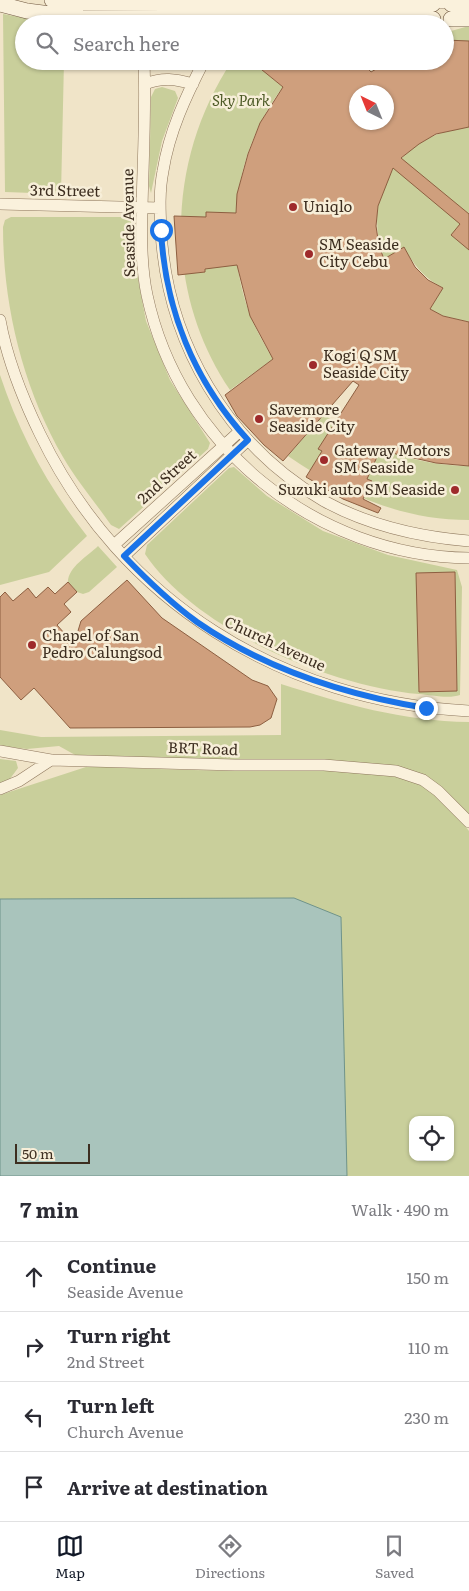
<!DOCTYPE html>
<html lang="en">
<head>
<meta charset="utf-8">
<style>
  body { margin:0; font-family:Literata,serif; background:#f7f7f7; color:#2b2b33 }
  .controls { position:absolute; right:15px; bottom:15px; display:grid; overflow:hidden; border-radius:10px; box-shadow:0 1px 4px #0004 }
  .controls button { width:45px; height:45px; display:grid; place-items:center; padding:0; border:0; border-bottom:1px solid #e1e1e2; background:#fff; color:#2b2b33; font:25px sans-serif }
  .compass { position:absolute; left:349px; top:85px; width:45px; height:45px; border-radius:50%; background:#fff; box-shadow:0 1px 4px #0004; rotate:317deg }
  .scale { position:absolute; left:15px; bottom:12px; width:75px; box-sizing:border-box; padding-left:5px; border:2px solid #3d2e20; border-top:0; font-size:14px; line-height:18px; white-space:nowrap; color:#3d2e20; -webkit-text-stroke:4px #f7eed8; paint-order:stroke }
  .stop { position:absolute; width:15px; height:15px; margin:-11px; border:4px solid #1a73e8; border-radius:50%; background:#fff }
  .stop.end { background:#1a73e8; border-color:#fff; box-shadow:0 1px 5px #0008 }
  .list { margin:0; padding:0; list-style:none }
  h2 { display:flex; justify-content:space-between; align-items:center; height:65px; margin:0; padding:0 20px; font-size:21px }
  h2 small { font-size:16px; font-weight:400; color:#7c7c81 }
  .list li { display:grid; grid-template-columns:32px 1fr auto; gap:15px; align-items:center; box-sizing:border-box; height:70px; padding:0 20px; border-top:1px solid #e1e1e2 }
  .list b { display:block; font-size:19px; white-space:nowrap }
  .list p { margin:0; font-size:16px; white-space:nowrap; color:#7c7c81 }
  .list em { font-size:16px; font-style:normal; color:#7c7c81 }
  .icon { flex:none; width:28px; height:28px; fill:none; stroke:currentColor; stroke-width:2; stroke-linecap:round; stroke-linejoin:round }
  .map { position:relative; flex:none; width:469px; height:1176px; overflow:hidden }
  .search { position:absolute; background:#fff; box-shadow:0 1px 4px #0004; left:15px; right:15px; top:15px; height:55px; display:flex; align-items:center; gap:12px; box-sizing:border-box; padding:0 18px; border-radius:28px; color:#7c7c81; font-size:19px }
  .sheet { height:345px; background:#fff }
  nav { display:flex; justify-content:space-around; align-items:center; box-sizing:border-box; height:70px; border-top:1px solid #e1e1e2; background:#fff; font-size:14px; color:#7c7c81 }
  nav a { display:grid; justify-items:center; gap:2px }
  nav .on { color:#111827 }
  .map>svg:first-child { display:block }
</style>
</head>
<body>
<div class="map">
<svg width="469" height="1176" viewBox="0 0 469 1176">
  <rect width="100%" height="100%" fill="#f0e4c8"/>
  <!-- green -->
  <path fill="#c9cf9b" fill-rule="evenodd" d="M3 14 58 24H24V61H64L61 194 5 192Z
    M469 26V41H452L451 31Z
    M159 61H194C184 71 171 69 159 61Z
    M232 61H251L283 87C234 151 222 240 250 315 256 330 265 345 273 359L230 390C163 291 166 160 232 61Z
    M162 87 175 91 178 98 162 141 151 193 149 186 151 97 155 89Z
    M469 127V322L443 316 430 309 443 288C424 278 415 266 404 248L384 259C360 194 401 133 469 127Z
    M11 217H126L131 220 137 273 146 321 170 380 210 443 208 449 119 529 111 525C95 502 77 481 63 457 23 388 3 306 3 227L5 220Z
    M0 375C20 435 48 487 87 536L49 572 0 585Z
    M324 414C364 447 417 466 469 466V520C401 520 343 494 288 456Z
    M234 467 267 496 323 531 388 555 457 570 462 587 460 695C449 699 431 695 419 694 330 686 196 630 145 554L147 545 229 468Z
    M98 546 117 567 89 592 83 594 77 592 68 582C68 567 88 556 98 546Z
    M281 684C344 704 402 721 469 722V816C450 797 432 776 406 769L252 760 77 756 59 746 27 749 0 746V730L41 737 281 735Z
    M0 759 16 761 18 768 9 780 0 784Z
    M89 766C146 769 203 771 260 771 305 771 371 767 412 781 435 789 455 813 469 831V1176H341L294 898 0 899V795ZM413 1120H450V1157H413Z"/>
  <!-- water -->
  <path fill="#a9c4bc" stroke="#6f938a" d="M294 898 341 917 347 1176H0V899Z"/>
  <!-- building -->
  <path fill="#cf9f7d" stroke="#8d5f41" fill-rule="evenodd" d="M445 40 469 41V127L436 134 419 144 401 158 469 214V250L451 235 460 224 393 168 378 206 376 226 379 246 384 259 404 247 415 267 428 280 443 288 430 309 443 316 469 322V466L436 463 396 454 381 448 367 479 372 481 363 499 381 508 378 513 343 499 306 477 322 451 318 449 359 385 353 381 283 461 264 445 237 416 225 395 273 359 250 316 237 265 205 269V272L178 275 174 216 206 217V212L236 213 237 194 248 154 260 123 283 87 251 61H361L371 72 390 61H445ZM356 92H386V122H356Z
    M455 572 457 691 419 692 416 573Z
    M127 580 162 618 252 680 268 686 277 699 271 718 260 725 250 727 70 728 34 688 21 700 0 677V597L5 592 13 601 28 588 36 598 48 587 55 594 68 582 77 592 64 604 71 612 57 625 74 644 81 621Z"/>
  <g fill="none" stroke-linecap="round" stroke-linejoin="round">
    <defs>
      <path id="pedestrian" d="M442 0V4"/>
      <path id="minor" d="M144 61C146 110 143 160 142 209 141 237 141 267 147 295 179 446 316 556 469 558
        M204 61C186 96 169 132 163 171 159 191 160 211 161 231 167 342 227 445 324 501 368 525 420 537 469 541
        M145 84C163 77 175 79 193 84
        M0 204 160 208
        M0 320C7 359 23 399 40 434 121 602 284 702 469 711
        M114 545 240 431
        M124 556 248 440
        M0 751 51 760 235 765H324L396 771 423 780 438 791 469 822
        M0 789 19 781 51 760"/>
      <path id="secondary" d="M52 0 83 3 433 4
        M0 4 27 11 82 18 433 19
        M451 4H469
        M451 19H469"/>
    </defs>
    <!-- pedestrian casing -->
    <use href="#pedestrian" stroke="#8d765c" stroke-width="10"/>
    <!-- minor casing -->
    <use href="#minor" stroke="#8d765c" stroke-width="12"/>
    <!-- secondary casing -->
    <use href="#secondary" stroke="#6f573f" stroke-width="16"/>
    <!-- pedestrian -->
    <use href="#pedestrian" stroke="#faf1dc" stroke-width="9"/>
    <!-- minor -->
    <use href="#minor" stroke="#faf1dc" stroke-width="11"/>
    <!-- secondary -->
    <use href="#secondary" stroke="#faf1dc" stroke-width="15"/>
  </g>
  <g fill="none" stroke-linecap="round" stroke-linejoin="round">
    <!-- route -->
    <path stroke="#1a73e8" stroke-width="6" d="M161 230C165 309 194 381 248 440L124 556C146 579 171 603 197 622 265 669 346 695 426 708"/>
  </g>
  <!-- markers -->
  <g fill="#9e2a2b" stroke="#f7eed8" stroke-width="2">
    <circle cx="293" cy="207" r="5"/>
    <circle cx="309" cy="254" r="5"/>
    <circle cx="313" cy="365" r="5"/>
    <circle cx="259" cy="419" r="5"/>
    <circle cx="324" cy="460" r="5"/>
    <circle cx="455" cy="490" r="5"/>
    <circle cx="32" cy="645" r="5"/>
  </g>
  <g text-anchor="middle" stroke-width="5" stroke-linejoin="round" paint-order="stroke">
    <!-- park labels -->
    <g font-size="15" font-style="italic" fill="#4d5a26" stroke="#f7eed8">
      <text x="241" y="106">Sky Park</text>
    </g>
    <!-- street labels -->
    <g font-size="15" fill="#3d2e20" stroke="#f7eed8">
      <text transform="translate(65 191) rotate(1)" y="5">3rd Street</text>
      <text transform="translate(129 223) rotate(-91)" y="5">Seaside Avenue</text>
      <text transform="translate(167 477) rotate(-42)" y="5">2nd Street</text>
      <text transform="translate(275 644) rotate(25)" y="5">Church Avenue</text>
      <text transform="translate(203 749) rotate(2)" y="5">BRT Road</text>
    </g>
    <!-- poi labels -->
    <g font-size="15" fill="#3d2e20" stroke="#f7eed8" text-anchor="start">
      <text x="303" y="212">Uniqlo</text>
      <text x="319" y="250">SM Seaside<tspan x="319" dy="17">City Cebu</tspan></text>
      <text x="323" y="361">Kogi Q SM<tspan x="323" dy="17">Seaside City</tspan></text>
      <text x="269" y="415">Savemore<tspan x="269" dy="17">Seaside City</tspan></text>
      <text x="334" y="456">Gateway Motors<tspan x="334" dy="17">SM Seaside</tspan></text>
      <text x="445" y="495" text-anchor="end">Suzuki auto SM Seaside</text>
      <text x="42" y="641">Chapel of San<tspan x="42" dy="17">Pedro Calungsod</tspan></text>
    </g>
  </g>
</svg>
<div class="controls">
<button><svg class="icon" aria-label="locate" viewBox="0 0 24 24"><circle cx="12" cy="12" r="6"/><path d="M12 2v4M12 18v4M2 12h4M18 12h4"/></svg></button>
</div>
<svg class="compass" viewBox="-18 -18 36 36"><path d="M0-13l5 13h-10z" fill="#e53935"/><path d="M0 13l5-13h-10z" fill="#7c7c81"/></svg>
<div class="scale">50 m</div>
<div class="stop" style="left:161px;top:230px"></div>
<div class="stop end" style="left:426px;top:708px"></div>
<div class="search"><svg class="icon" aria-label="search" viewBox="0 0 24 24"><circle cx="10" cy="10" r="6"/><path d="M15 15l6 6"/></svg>Search here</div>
</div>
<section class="sheet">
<h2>7 min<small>Walk · 490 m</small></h2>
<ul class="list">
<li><svg class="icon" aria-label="ahead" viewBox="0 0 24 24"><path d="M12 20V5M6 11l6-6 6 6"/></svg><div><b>Continue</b><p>Seaside Avenue</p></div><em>150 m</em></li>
<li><svg class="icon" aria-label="right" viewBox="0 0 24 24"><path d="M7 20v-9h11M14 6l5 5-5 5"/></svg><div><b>Turn right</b><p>2nd Street</p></div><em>110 m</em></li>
<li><svg class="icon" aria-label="left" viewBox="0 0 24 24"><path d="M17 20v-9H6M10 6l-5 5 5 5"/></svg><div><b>Turn left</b><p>Church Avenue</p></div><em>230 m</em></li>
<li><svg class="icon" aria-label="arrive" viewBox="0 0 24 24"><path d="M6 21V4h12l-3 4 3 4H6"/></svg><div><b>Arrive at destination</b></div></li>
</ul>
</section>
<nav>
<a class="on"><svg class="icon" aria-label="map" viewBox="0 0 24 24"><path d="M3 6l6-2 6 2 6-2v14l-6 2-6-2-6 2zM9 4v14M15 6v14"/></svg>Map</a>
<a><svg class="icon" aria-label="directions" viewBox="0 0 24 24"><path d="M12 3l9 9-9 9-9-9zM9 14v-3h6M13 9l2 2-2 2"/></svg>Directions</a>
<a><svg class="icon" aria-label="saved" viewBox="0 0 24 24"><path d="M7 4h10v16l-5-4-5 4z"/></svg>Saved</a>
</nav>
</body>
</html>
